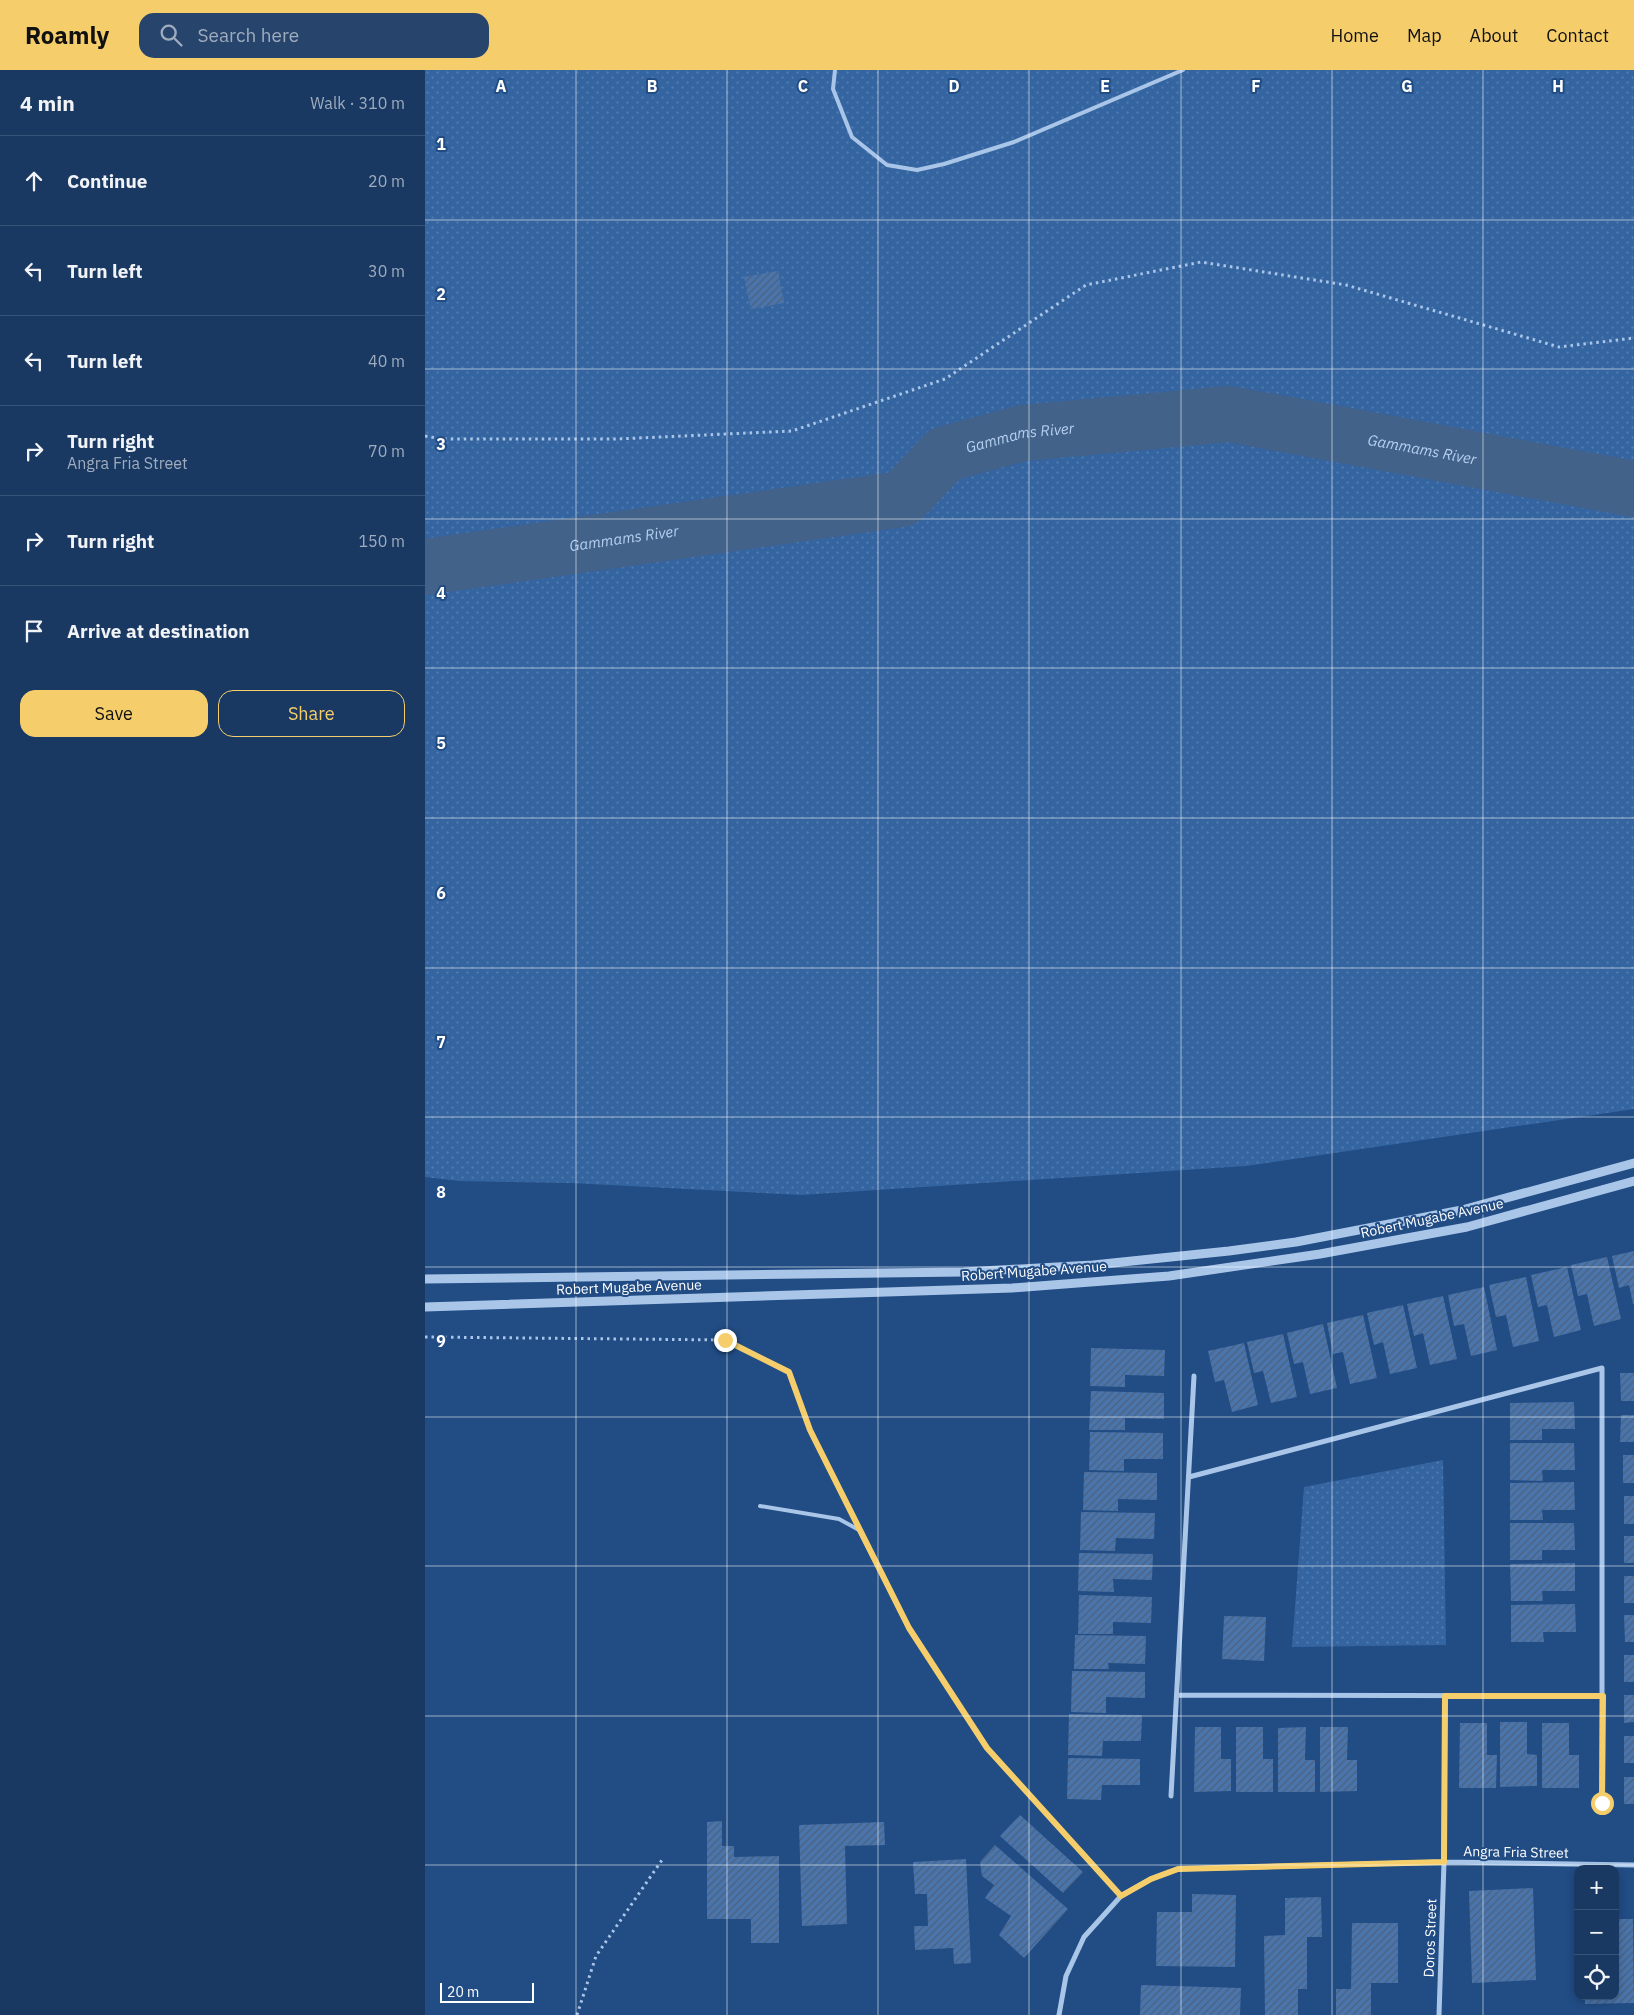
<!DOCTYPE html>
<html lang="en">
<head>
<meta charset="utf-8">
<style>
  body { margin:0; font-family:"IBM Plex Sans",sans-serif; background:#26446c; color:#f1f3f6 }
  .controls { position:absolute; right:15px; bottom:15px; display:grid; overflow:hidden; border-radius:10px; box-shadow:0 2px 8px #0003 }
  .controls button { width:45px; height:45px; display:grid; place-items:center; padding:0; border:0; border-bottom:1px solid #375378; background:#193963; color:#f1f3f6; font:25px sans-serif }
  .scale { position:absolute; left:15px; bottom:12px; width:94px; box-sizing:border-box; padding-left:5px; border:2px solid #fff; border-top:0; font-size:14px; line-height:18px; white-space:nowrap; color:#fff; -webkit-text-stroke:4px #214c84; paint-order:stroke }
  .stop { position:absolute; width:15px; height:15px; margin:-11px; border:4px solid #f5ce6b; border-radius:50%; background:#fff }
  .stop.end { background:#f5ce6b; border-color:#fff; box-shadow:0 1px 5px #0008 }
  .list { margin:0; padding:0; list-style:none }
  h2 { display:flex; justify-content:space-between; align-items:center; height:65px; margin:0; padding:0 20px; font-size:21px }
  h2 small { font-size:16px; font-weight:400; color:#9facbe }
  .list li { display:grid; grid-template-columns:32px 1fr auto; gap:15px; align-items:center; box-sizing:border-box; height:90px; padding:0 20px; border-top:1px solid #375378 }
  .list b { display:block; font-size:19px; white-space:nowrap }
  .list p { margin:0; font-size:16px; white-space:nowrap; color:#9facbe }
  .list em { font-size:16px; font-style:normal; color:#9facbe }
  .actions { display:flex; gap:10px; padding:15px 20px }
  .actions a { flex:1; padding:11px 0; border:1px solid #f5ce6b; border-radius:15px; text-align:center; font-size:18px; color:#f5ce6b }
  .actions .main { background:#f5ce6b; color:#111 }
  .icon { flex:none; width:28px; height:28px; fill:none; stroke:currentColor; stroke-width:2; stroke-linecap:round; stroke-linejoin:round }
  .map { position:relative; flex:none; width:1209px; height:1945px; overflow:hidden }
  header { display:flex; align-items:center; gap:30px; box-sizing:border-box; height:70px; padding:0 25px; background:#f5ce6b; color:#111 }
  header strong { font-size:24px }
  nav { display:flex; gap:28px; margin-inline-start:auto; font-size:18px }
  .search { width:350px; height:45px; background:#26446c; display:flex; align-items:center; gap:12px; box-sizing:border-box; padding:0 18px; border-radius:15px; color:#9facbe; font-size:19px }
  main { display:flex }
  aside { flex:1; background:#193963 }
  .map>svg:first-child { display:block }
</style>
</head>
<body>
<header>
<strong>Roamly</strong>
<div class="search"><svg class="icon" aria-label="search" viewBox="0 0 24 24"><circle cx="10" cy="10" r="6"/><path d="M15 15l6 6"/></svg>Search here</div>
<nav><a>Home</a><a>Map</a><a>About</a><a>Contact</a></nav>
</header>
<main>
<aside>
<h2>4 min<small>Walk · 310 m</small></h2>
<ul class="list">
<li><svg class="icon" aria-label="ahead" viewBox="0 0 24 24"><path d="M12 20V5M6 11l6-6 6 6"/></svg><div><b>Continue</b></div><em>20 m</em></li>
<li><svg class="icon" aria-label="left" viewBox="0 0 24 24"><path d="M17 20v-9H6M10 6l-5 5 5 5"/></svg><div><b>Turn left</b></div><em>30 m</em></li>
<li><svg class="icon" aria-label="left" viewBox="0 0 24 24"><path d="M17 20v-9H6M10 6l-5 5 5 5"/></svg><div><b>Turn left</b></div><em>40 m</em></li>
<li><svg class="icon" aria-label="right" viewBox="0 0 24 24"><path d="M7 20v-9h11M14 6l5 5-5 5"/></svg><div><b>Turn right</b><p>Angra Fria Street</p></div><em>70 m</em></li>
<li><svg class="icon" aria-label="right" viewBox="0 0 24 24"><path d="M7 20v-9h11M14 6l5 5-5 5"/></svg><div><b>Turn right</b></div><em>150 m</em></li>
<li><svg class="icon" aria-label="arrive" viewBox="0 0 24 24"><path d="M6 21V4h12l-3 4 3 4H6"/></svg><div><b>Arrive at destination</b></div></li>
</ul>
<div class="actions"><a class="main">Save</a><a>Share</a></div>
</aside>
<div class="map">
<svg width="1209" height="1945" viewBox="0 0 1209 1945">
  <defs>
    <pattern id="grass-dots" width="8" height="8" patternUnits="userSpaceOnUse" patternTransform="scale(1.25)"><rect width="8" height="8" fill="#3565a1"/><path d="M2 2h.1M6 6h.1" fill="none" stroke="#537caf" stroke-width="1.8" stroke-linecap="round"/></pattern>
    <pattern id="building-hatch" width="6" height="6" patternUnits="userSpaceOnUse" patternTransform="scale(1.25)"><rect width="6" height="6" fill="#4a75ac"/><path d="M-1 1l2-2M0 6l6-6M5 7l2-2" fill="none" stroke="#4b607c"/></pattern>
  </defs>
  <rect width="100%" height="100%" fill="#214c84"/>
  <!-- grass -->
  <path fill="url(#grass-dots)" d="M0 0H1209V1039L821 1096 376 1125 146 1113 34 1111 0 1107Z
    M1018 1390 1021 1575 867 1577 879 1417Z"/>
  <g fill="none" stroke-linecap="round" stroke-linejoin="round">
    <!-- river -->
    <path stroke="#43628a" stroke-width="56" id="s1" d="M0 497 477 429 520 384 598 363 804 344 1209 419"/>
  </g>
  <!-- building -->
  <path fill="url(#building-hatch)" d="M353 201 359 233 326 239 319 207Z
    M1209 1181V1234H1208L1204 1215 1194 1218 1187 1186Z
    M1182 1187 1196 1249 1169 1256 1162 1224 1153 1226 1146 1195Z
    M1142 1197 1156 1260 1129 1267 1122 1235 1113 1237 1106 1205Z
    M1101 1207 1114 1271 1088 1277 1081 1245 1071 1247 1064 1215Z
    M1059 1217 1072 1280 1046 1286 1039 1254 1029 1256 1023 1225Z
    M1018 1226 1032 1289 1005 1295 998 1263 989 1266 982 1234Z
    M978 1235 992 1298 965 1304 958 1272 949 1275 942 1243Z
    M938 1245 952 1308 925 1314 918 1282 908 1284 902 1253Z
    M898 1254 912 1318 885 1324 878 1292 869 1294 862 1263Z
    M858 1264 872 1327 846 1333 838 1301 829 1303 822 1272Z
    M819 1273 833 1335 807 1342 799 1310 790 1312 783 1281Z
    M666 1278 740 1280 739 1306 700 1305V1317L665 1316Z
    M1195 1303H1209V1331H1196Z
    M666 1321 739 1323V1349L700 1348V1360H664Z
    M1149 1332 1150 1359H1117V1370H1085V1333Z
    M1196 1345H1209V1372H1195Z
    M665 1362 738 1363V1389H699V1401L664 1400Z
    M1085 1373H1149L1150 1400H1117L1118 1411 1085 1410Z
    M1198 1385H1209V1413H1198Z
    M659 1402 732 1403V1430L693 1429V1441L658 1440Z
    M1149 1412 1150 1440H1117L1118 1450H1085V1413Z
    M1199 1426H1209V1454H1199Z
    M656 1442 730 1443 729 1469 691 1468 690 1481 655 1480Z
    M1085 1453H1149L1150 1480H1117V1490H1085Z
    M1199 1466H1209V1493H1199Z
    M654 1483 728 1484 727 1510 688 1509 689 1522 653 1521Z
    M1150 1493V1521H1117L1118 1531H1086L1085 1494Z
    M1199 1506H1209V1533H1199Z
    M654 1525 727 1527 726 1553 688 1552V1564H653Z
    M1150 1534 1151 1562H1118L1119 1572H1086V1535Z
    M1199 1545H1209V1572H1200Z
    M799 1546 841 1547 839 1591 797 1589Z
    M650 1565 721 1566 720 1594 683 1593 684 1599H649Z
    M1199 1585H1209V1612H1199Z
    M647 1601 720 1602V1628L681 1627V1643L646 1642Z
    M1199 1625H1209V1652L1199 1653Z
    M644 1644 717 1645 716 1671H678L677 1686 643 1685Z
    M1075 1652H1102V1684L1112 1685V1716L1075 1717Z
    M1035 1653H1062V1685H1072L1071 1718H1034Z
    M1117 1653H1144V1685H1154V1718H1117Z
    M770 1657H796V1689H806V1721L769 1722Z
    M811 1657H838V1689H848V1722H811Z
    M881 1657 880 1690H890V1722H853V1658Z
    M895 1657H923L922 1690H932V1721L895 1722Z
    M1199 1666H1209V1693H1199Z
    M643 1688 715 1689V1715H677L676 1730 642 1729Z
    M1199 1707H1209V1734H1199Z
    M595 1745 658 1802 638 1823 575 1766Z
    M297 1751V1776H309V1787L354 1786V1873H326V1849H282V1752Z
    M459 1752 460 1775 420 1776 422 1854 377 1856 374 1755Z
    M570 1775 643 1839 599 1888 574 1865 586 1846 560 1828 569 1815 557 1806 555 1792Z
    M541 1789 546 1893 529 1894 528 1878 490 1880 489 1856H503L502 1824H490L488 1792Z
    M1108 1818 1111 1910 1047 1913 1044 1821Z
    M767 1824 811 1825 810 1897 731 1896 732 1842H767Z
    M896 1827 897 1867H882V1919H873V1945H840L839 1866 860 1865V1828Z
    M1190 1849H1208L1209 1933 1160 1934V1926H1190Z
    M927 1853H973V1913H946V1945H911V1919H926Z
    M716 1915 816 1918 815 1945H715Z"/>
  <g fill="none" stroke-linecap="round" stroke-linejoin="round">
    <!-- path -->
    <path stroke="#a9c6e9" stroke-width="3" stroke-dasharray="2.5 4" stroke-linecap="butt" d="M0 366 17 369H192L367 361 520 309 661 215 776 192 921 215 1134 277 1209 268
      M0 1267 300 1270 364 1302 385 1360 420 1431
      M152 1945 171 1886 237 1790"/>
    <!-- service -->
    <path stroke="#a9c6e9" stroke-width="4" d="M410 0 408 19 427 67 462 95 492 100 519 94 589 72 758 0
      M335 1436 414 1449 434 1460 484 1558 562 1678 696 1826"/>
    <!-- minor -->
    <path stroke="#a9c6e9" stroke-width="5" d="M764 1407 1177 1298V1733
      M752 1625 1178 1626
      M746 1726 769 1306
      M634 1945 641 1906 659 1867 696 1826 726 1809 753 1799 1019 1792 1209 1795
      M1014 1945 1019 1792 1020 1626"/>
    <!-- tertiary -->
    <path stroke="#a9c6e9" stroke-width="9" d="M0 1209 539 1202 668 1195 804 1181 871 1172 1037 1140 1209 1093
      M0 1237 587 1218 744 1206 895 1184 1042 1157 1209 1111"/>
  </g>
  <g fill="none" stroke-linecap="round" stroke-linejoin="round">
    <!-- route -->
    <path stroke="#f5ce6b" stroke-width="6" d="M300 1270 364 1302 385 1360 484 1558 562 1678 696 1826 726 1809 753 1799 1019 1792 1020 1626H1178L1177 1733"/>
  </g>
  <!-- grid -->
  <path fill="none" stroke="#fff" stroke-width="1" stroke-opacity="0.55" d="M151 0V1945M302 0V1945M453 0V1945M604 0V1945M756 0V1945M907 0V1945M1058 0V1945M0 150H1209M0 299H1209M0 449H1209M0 598H1209M0 748H1209M0 898H1209M0 1047H1209M0 1197H1209M0 1347H1209M0 1496H1209M0 1646H1209M0 1795H1209"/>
  <g text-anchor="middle" stroke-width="4" stroke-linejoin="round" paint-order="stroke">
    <!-- street labels -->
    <g font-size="14" fill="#fff" stroke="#214c84">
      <text transform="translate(1007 1148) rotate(-12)" y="5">Robert Mugabe Avenue</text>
      <text transform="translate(609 1201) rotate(-4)" y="5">Robert Mugabe Avenue</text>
      <text transform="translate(204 1217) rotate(-2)" y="5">Robert Mugabe Avenue</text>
      <text transform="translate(1091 1782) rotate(1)" y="5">Angra Fria Street</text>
      <text transform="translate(1005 1868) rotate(-88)" y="5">Doros Street</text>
    </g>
    <!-- water labels -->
    <g font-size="15" font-style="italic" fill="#b5d0f0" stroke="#214c84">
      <text dy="5" stroke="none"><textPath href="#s1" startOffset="621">Gammams River</textPath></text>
      <text dy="5" stroke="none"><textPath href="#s1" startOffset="1028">Gammams River</textPath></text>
      <text dy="5" stroke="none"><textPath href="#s1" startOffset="201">Gammams River</textPath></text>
    </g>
  </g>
  <g font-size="16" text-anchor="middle" font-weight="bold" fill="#fff" stroke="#214c84" stroke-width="4" stroke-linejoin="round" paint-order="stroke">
    <text x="76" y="22">A</text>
    <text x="227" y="22">B</text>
    <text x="378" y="22">C</text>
    <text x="529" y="22">D</text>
    <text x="680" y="22">E</text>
    <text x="831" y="22">F</text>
    <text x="982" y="22">G</text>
    <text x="1133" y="22">H</text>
    <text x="16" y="80">1</text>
    <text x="16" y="230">2</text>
    <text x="16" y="380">3</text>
    <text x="16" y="529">4</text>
    <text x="16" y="679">5</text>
    <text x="16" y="829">6</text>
    <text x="16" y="978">7</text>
    <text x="16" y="1128">8</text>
    <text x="16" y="1277">9</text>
  </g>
</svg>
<div class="controls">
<button>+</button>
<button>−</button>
<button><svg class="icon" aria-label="locate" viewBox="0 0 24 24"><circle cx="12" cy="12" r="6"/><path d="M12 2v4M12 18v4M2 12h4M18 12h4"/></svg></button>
</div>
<div class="scale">20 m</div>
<div class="stop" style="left:1177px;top:1733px"></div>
<div class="stop end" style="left:300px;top:1270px"></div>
</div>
</main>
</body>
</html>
